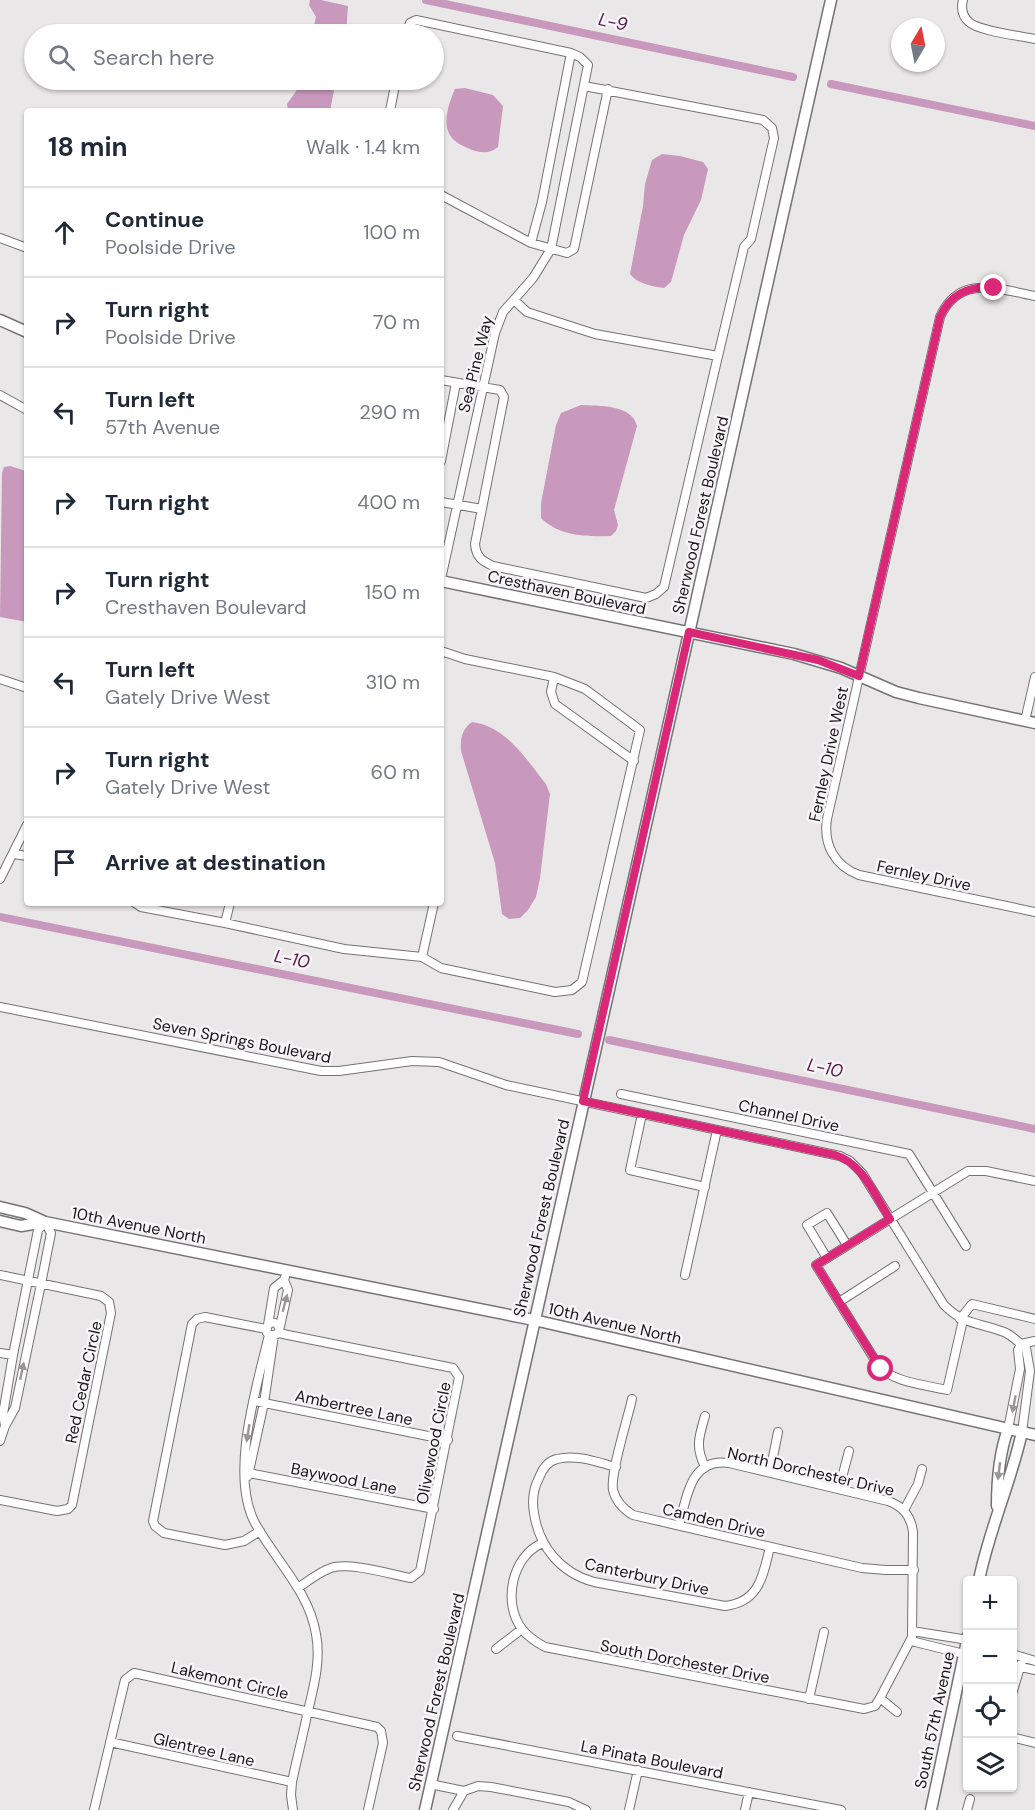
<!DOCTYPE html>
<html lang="en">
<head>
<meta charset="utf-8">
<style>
  body { margin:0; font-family:"DM Sans",sans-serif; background:#f6f6f7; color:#1f2937 }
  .controls { position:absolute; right:18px; bottom:18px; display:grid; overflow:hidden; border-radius:6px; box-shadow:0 2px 4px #0004 }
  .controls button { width:54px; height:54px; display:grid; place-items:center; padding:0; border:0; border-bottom:2px solid #e0e1e3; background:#fff; color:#1f2937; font:30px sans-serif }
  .compass { position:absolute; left:891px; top:18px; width:54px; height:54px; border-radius:50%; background:#fff; box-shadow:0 2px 4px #0004; rotate:10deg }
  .stop { position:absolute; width:18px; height:18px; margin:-14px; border:4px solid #db2777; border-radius:50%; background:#fff }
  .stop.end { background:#db2777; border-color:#fff; box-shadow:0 2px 6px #0008 }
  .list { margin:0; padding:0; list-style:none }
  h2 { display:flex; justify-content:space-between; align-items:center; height:78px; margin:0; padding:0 24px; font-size:26px }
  h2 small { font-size:20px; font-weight:400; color:#747a83 }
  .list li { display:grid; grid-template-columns:39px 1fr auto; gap:18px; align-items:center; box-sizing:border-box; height:90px; padding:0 24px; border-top:2px solid #e0e1e3 }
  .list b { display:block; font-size:22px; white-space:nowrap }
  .list p { margin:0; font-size:20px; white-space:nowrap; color:#747a83 }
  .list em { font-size:20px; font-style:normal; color:#747a83 }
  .icon { flex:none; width:33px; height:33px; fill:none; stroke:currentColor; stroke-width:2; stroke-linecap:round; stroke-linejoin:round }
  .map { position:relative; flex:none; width:1035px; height:1810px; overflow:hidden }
  .search { position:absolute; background:#fff; box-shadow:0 2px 4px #0004; left:24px; top:24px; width:420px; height:66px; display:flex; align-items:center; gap:15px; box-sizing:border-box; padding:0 21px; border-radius:33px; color:#747a83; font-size:22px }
  .panel { position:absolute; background:#fff; box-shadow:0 2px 4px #0004; left:24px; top:108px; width:420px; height:798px; border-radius:6px }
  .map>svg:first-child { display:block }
</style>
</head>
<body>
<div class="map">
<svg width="1035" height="1810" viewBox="0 0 1035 1810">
  <rect width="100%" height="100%" fill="#eae7e9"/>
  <!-- water -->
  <path fill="#c998bd" d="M310 0H321L348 6 346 34H312L316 17 309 5Z
    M301 80H336L330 111H288L287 104 299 87Z
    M465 88 493 95 503 106 498 147C489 154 483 153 472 150 466 147 457 144 452 138 441 126 449 102 455 89Z
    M662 154 680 156 703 162 708 169 701 200 684 235 671 282 664 288C651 286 638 284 630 274L643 206 645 184 652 160Z
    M581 405C598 406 632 404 637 426L614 510 618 525 616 531 611 536C586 537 559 536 541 518V503L556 425 561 413Z
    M10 466 23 470 27 473V622L0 617 2 473 4 467Z
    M472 722C506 726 526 759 546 784L550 794 540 878 536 897 528 910 520 918 509 919 502 914 495 863 461 751C460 739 462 729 472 722Z"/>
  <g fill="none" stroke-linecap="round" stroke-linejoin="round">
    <!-- canal -->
    <path stroke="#c998bd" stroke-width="8" d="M426 0 793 77
      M831 84 1035 126
      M0 917 578 1034
      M609 1040 1035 1129"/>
    <defs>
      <path id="street" d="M963 0C961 8 962 16 969 22 978 31 1021 36 1035 39
        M406 34 410 23 416 20 571 53 542 202 531 243
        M390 111 396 80
        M441 195 531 243 567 253 574 249 608 89
        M0 238 27 248
        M1035 296C999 289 959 274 940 317L827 819C823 845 835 866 859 875L1035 912
        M514 300 527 312 595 334 718 356 744 247 751 239 774 138 772 128 763 120 584 86
        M441 380 500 390 504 397 475 544C476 557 482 561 493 566L646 598 656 594 664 587 718 356
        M0 395 27 410
        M441 461 456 383
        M441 502 482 509
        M441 579 495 333 503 312 533 278 551 249 588 65 580 57 571 53
        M554 677 551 692 555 704 634 761
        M0 679 27 688
        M1025 721 1035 677
        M14 854 27 856
        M0 879 27 825
        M135 903 141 907 225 923 344 949 422 957 441 968 555 992 572 990 582 982 640 730 585 689 554 677 465 659 441 651
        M225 923 230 903
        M422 957 434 903
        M0 1007 321 1071H339L412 1061 439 1062 506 1085 840 1156 850 1161 862 1173 944 1305C965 1326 979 1322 1004 1332 1012 1335 1019 1343 1026 1348L1030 1371 1022 1432
        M621 1094 909 1154 966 1246
        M642 1114 630 1170 705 1187
        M827 1258 807 1225 827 1213 847 1245
        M0 1275 101 1296 109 1302 111 1313 72 1505 68 1509 57 1511 0 1500
        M685 1275 717 1130
        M839 1302 895 1266
        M960 1319 972 1304 1035 1319
        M963 1320 947 1390C926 1385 891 1382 878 1365L816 1265 968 1171H986L1035 1181
        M268 1325 274 1288 284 1280 285 1277
        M279 1327C276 1322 272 1321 268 1325L266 1331C269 1337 276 1337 279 1331L288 1290 284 1280
        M278 1333 453 1368 459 1377 420 1571 411 1578C390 1574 350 1562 331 1568 319 1572 308 1581 298 1588
        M269 1335C257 1386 229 1474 255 1523 275 1560 309 1591 316 1634 321 1660 314 1686 308 1711 303 1735 297 1758 292 1782L291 1795 293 1810
        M1021 1344 1035 1341
        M0 1353 13 1355
        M632 1399C628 1418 610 1473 613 1490 616 1502 623 1509 633 1515L862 1568 886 1570H914
        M254 1401 448 1440
        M1008 1429 1020 1369 1018 1350 1021 1344
        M0 1441 5 1426 15 1408 41 1284 51 1233 45 1222 38 1230 13 1355 3 1414 5 1426
        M616 1467C597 1462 577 1454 557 1459 548 1461 542 1470 539 1478 533 1489 532 1501 534 1513 539 1547 561 1573 594 1582L725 1606C760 1602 763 1575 770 1547
        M705 1467C695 1446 699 1437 705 1416
        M770 1472 778 1432
        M249 1473 434 1509
        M248 1476 264 1403 274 1335
        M839 1489 849 1451
        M904 1510 918 1484 922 1469
        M260 1531 244 1541 225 1545 164 1533 155 1526 153 1521 192 1324 197 1319 205 1317 266 1329
        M543 1543C512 1555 502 1603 522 1629 528 1637 536 1642 545 1647L864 1709 875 1706 880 1698 912 1637 913 1532C911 1516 903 1506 888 1501L729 1463C690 1457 687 1498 679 1525
        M912 1631 968 1640
        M911 1641 968 1655
        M496 1649 522 1629
        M1012 1654 1035 1661
        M1012 1665 1035 1670
        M1012 1694 1023 1657
        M880 1698 897 1712
        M809 1699 824 1632
        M457 1736 841 1810
        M1012 1737 1035 1743
        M110 1742 292 1782
        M430 1784 464 1791
        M94 1810 125 1680 134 1673 377 1727 381 1731 383 1743 368 1810
        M453 1810 464 1791 478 1786 491 1787 569 1802 586 1810
        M629 1810 638 1770
        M745 1810 749 1792
        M967 1810 970 1799"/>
      <path id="secondary" d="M0 320 27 332
        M441 581 794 654 841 668 896 692 919 698 1035 723
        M0 1207 25 1213 45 1222 534 1320 1035 1435
        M0 1221 21 1226 45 1222
        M997 1506C997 1479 999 1454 1008 1429
        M979 1580C989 1530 1011 1482 1022 1432
        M425 1810 831 0
        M931 1810 968 1636"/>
    </defs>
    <!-- street casing -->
    <use href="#street" stroke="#757274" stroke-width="10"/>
    <!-- secondary casing -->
    <use href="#secondary" stroke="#757274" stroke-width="13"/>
    <!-- street -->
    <use href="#street" stroke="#fff" stroke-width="8"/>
    <!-- secondary -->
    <use href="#secondary" stroke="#fff" stroke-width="10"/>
  </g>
  <!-- one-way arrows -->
  <defs><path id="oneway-solid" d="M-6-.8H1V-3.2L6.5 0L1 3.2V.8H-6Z" transform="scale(1.5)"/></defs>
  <g fill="#979797">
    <use href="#oneway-solid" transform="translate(285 1303) rotate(-75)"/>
    <use href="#oneway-solid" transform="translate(22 1371) rotate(-78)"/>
    <use href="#oneway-solid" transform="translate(1014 1404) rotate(101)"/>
    <use href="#oneway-solid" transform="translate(248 1433) rotate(99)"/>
    <use href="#oneway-solid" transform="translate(999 1471) rotate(97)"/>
  </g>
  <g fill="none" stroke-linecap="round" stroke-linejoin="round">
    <!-- route -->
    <path stroke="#db2777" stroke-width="8" d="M881 1369 816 1265 890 1219C875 1196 863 1163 835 1155L583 1101 689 632 818 660 859 676 940 317C950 294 970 285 994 288"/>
  </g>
  <g text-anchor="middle" stroke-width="5" stroke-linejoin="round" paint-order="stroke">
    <!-- street labels -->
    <g font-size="16" fill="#181718" stroke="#f8f4f7">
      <text transform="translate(475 364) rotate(-76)" y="6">Sea Pine Way</text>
      <text transform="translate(700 515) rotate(-77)" y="6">Sherwood Forest Boulevard</text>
      <text transform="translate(567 592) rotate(12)" y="6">Cresthaven Boulevard</text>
      <text transform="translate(828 754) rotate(-78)" y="6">Fernley Drive West</text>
      <text transform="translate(924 875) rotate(12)" y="6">Fernley Drive</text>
      <text transform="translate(242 1040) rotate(11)" y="6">Seven Springs Boulevard</text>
      <text transform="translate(789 1115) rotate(12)" y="6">Channel Drive</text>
      <text transform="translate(541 1218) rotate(-77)" y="6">Sherwood Forest Boulevard</text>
      <text transform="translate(139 1225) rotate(11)" y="6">10th Avenue North</text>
      <text transform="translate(615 1323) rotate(13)" y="6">10th Avenue North</text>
      <text transform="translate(83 1382) rotate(-78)" y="6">Red Cedar Circle</text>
      <text transform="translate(354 1407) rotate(12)" y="6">Ambertree Lane</text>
      <text transform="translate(433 1443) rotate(-79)" y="6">Olivewood Circle</text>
      <text transform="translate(811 1471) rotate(13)" y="6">North Dorchester Drive</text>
      <text transform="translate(344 1478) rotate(11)" y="6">Baywood Lane</text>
      <text transform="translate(714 1520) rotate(13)" y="6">Camden Drive</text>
      <text transform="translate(647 1576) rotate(12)" y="6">Canterbury Drive</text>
      <text transform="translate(685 1661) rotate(11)" y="6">South Dorchester Drive</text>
      <text transform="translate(230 1680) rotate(13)" y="6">Lakemont Circle</text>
      <text transform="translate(436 1692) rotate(-77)" y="6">Sherwood Forest Boulevard</text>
      <text transform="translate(934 1720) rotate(-78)" y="6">South 57th Avenue</text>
      <text transform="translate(204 1749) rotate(13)" y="6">Glentree Lane</text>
      <text transform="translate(652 1759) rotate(11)" y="6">La Pinata Boulevard</text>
    </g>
    <!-- water labels -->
    <g font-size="18" font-style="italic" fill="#581e4d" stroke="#f8f4f7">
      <text transform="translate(613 22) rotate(12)" y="6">L-9</text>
      <text transform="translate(292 959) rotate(11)" y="6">L-10</text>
      <text transform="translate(825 1068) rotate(12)" y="6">L-10</text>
    </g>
  </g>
</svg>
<div class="controls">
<button>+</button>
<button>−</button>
<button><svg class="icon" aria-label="locate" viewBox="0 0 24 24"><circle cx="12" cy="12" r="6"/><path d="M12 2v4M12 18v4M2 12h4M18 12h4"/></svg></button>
<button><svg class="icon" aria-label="layers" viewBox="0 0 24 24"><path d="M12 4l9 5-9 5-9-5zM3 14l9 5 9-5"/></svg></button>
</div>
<svg class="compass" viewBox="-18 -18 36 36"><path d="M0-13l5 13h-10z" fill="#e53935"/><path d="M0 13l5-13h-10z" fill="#747a83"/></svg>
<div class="stop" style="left:881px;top:1369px"></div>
<div class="stop end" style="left:994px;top:288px"></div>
<div class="search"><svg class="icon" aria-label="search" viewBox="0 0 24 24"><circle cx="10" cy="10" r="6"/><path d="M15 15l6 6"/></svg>Search here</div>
<section class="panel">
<h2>18 min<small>Walk · 1.4 km</small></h2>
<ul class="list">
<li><svg class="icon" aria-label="ahead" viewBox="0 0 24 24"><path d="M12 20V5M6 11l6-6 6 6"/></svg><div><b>Continue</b><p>Poolside Drive</p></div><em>100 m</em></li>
<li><svg class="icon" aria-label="right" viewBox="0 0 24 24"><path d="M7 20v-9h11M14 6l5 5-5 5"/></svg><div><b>Turn right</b><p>Poolside Drive</p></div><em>70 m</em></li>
<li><svg class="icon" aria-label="left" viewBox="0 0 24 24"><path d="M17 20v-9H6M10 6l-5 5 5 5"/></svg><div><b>Turn left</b><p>57th Avenue</p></div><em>290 m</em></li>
<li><svg class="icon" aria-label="right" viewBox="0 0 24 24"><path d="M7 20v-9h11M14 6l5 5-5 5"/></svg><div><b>Turn right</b></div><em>400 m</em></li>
<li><svg class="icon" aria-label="right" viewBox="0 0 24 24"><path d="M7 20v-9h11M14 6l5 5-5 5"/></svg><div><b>Turn right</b><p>Cresthaven Boulevard</p></div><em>150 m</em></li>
<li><svg class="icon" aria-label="left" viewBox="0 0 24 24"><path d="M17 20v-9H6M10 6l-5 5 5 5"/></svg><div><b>Turn left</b><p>Gately Drive West</p></div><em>310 m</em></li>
<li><svg class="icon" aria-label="right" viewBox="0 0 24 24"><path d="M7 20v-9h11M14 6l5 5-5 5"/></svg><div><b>Turn right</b><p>Gately Drive West</p></div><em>60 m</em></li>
<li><svg class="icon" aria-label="arrive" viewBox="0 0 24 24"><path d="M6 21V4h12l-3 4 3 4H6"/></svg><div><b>Arrive at destination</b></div></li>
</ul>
</section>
</div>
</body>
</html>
